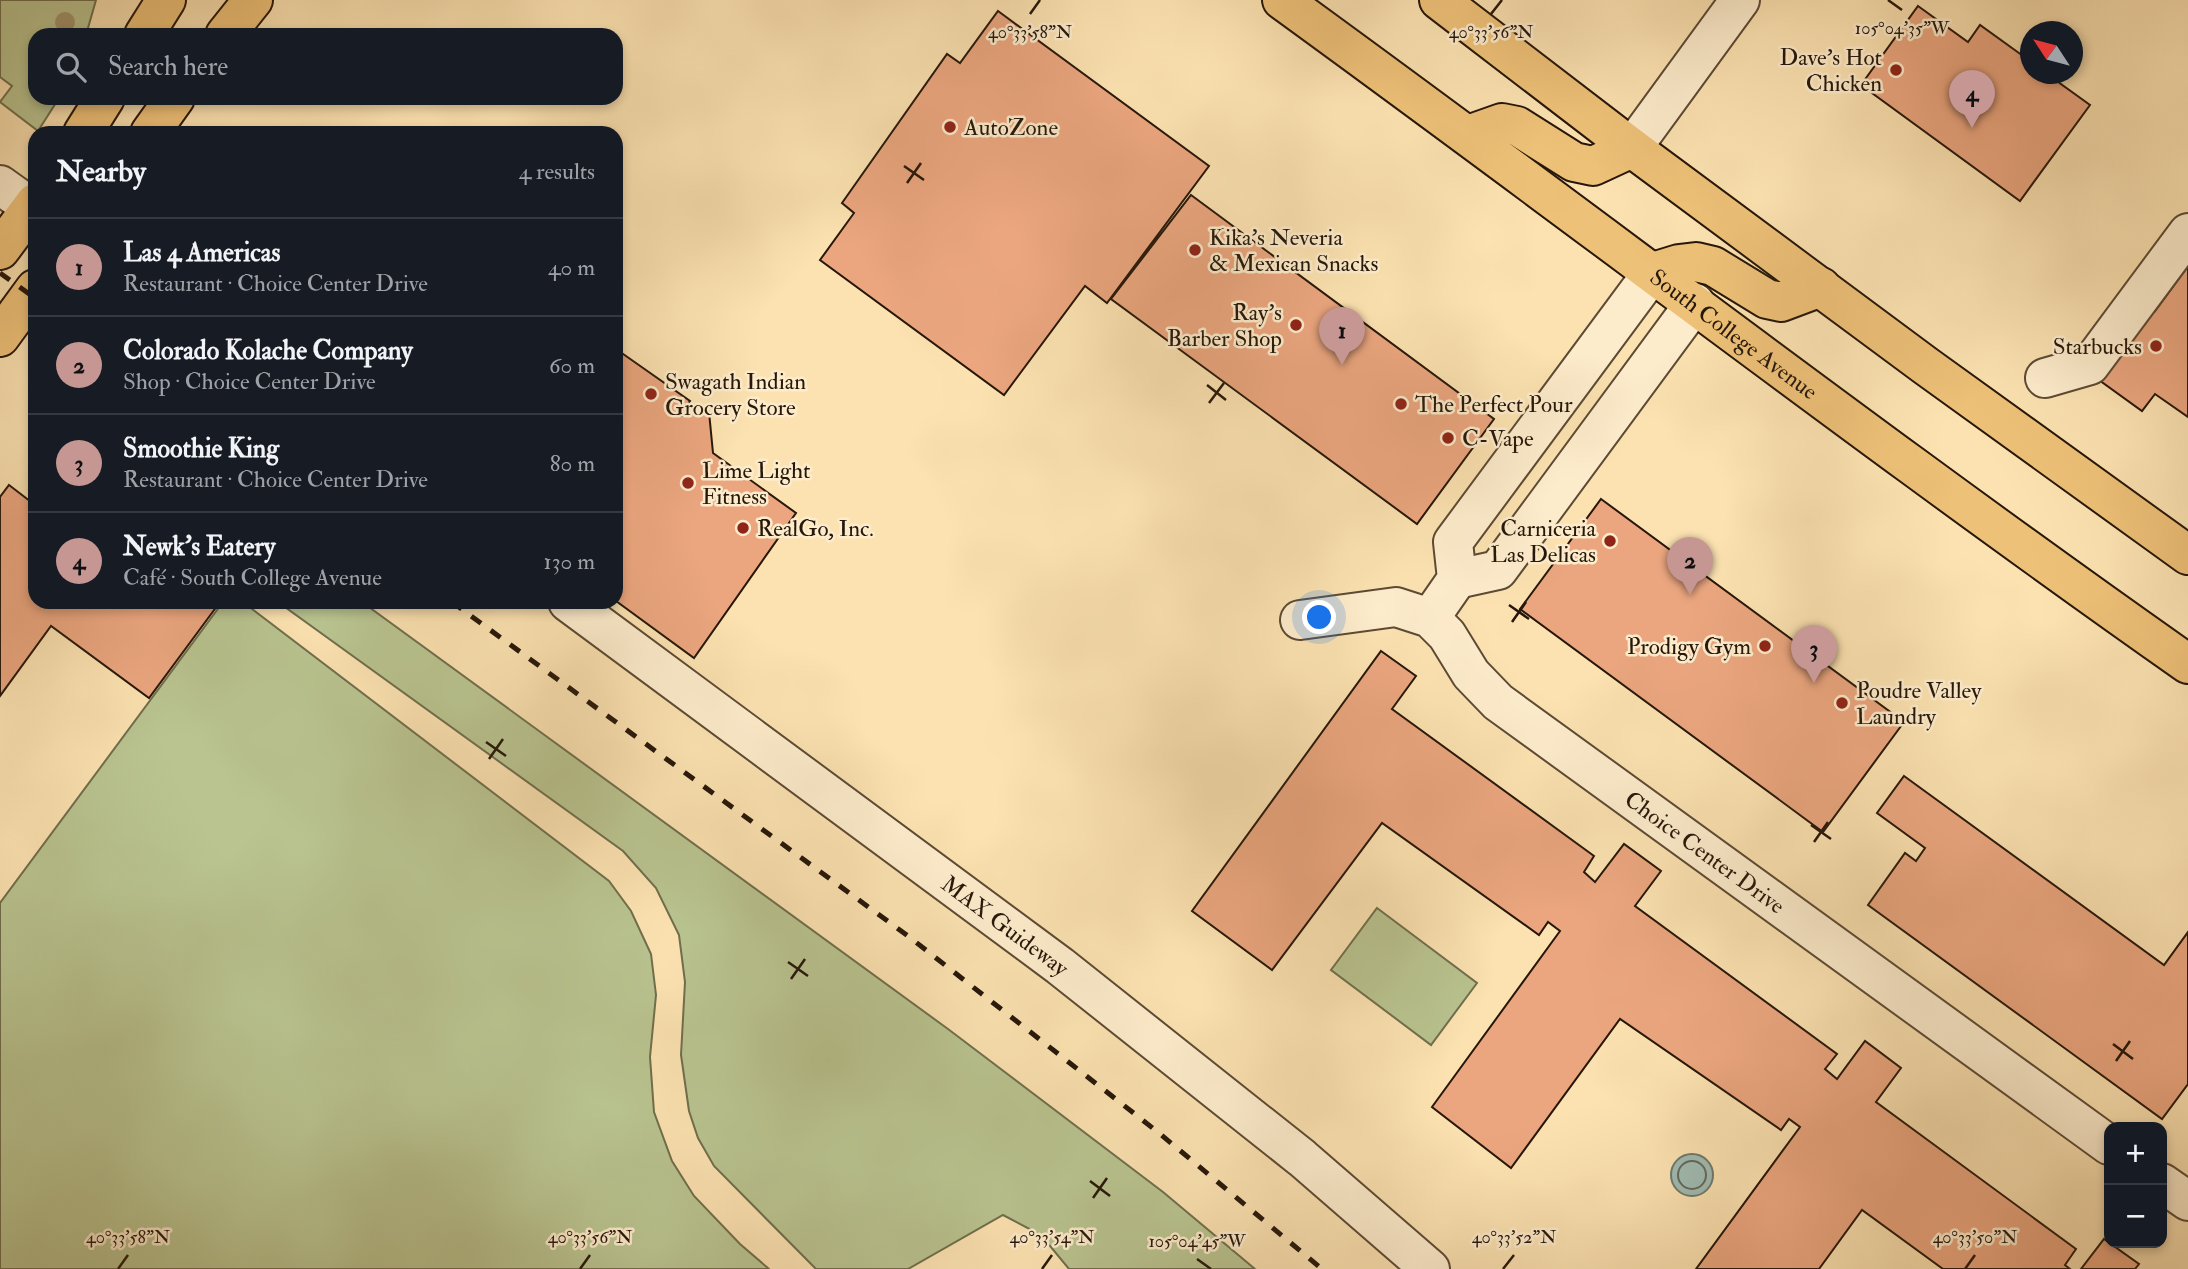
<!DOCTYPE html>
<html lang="en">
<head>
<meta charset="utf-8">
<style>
  body { margin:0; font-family:"IM FELL Double Pica",serif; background:#20242c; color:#f1f3f6 }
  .controls { position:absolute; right:21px; bottom:21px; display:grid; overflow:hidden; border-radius:14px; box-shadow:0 4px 10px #0003 }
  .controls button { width:63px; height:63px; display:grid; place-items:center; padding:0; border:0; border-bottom:2px solid #363941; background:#171b24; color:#f1f3f6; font:35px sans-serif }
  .compass { position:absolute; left:2020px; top:21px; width:63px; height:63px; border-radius:50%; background:#171b24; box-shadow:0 4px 10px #0003; rotate:306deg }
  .you { position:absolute; left:1320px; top:618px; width:24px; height:24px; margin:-18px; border:5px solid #fff; border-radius:50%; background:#1a73e8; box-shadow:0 0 0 10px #1a73e833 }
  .badge { display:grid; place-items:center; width:46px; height:46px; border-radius:50%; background:#c59692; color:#111; font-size:23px; font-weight:700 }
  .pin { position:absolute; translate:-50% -58px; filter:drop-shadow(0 2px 4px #0008) }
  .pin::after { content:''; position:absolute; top:37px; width:24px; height:21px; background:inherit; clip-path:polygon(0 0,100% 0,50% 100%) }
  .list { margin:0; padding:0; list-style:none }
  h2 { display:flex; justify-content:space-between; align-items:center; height:91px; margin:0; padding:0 28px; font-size:30px }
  h2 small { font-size:23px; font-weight:400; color:#9ea1a6 }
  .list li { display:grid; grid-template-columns:46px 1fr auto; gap:21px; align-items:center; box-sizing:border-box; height:98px; padding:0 28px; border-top:2px solid #363941 }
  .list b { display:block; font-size:26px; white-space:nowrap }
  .list p { margin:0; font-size:23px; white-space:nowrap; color:#9ea1a6 }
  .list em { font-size:23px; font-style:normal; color:#9ea1a6 }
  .icon { flex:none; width:38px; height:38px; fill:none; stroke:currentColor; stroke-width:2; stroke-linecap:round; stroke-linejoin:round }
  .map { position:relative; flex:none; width:2188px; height:1269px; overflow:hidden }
  .search { position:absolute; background:#171b24; box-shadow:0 4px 10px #0003; left:28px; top:28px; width:595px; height:77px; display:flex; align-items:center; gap:18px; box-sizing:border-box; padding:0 24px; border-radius:21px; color:#9ea1a6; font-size:26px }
  .panel { position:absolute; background:#171b24; box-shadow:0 4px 10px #0003; left:28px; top:126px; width:595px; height:483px; border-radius:21px }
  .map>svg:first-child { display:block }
</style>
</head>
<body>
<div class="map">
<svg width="2188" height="1269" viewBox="0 0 2188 1269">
  <rect width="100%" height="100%" fill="#fce2b1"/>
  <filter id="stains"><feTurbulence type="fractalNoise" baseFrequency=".00286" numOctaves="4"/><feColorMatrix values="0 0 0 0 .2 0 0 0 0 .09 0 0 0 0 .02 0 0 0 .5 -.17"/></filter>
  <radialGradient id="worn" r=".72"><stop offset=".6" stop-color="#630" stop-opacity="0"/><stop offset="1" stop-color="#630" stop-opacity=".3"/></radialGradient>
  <!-- green -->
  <path fill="#b9c490" stroke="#706e4d" stroke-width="2" d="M0 0H96L86 35H35V98H59L38 131 0 102 12 86 0 77Z
    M223 602H243L609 881 631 911 651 954 656 995 650 1057 654 1112 672 1161 694 1196 740 1244 769 1269H0V903Z
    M278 602H362L948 1029 1163 1192 1255 1269H1069L1041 1235 1003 1215 908 1269H816L714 1166 698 1138 689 1111 681 1055 685 982 679 935 656 888 623 851Z
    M1377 908 1477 983 1431 1045 1331 970Z"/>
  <!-- water -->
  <path fill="#a0bcb3" stroke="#6f7a6f" stroke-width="2" d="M1671 1175a21 21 0 1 1 42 0a21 21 0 1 1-42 0Z"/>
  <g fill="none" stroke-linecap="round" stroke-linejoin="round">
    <!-- shore -->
    <path stroke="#636a5e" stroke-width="2" d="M1678 1175a14 14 0 1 1 28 0a14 14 0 1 1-28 0Z"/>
  </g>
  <!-- building -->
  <path fill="#eba67f" stroke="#26170a" stroke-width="2" d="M1918 6 1968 42 1980 25 2030 61V74H2047L2090 105 2020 201 1861 85Z
    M998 11 1209 166 1107 303 1085 286 1004 395 820 260 854 213 842 203 947 54 960 63Z
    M1191 195 1494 419 1417 524 1111 299Z
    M2188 266V417L2155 394 2142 411 2099 380 2151 308 2155 311Z
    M616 349 690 401 679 416 709 412 713 453 796 513 694 658 616 601Z
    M9 485 35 505V602H220L149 698 51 626 0 696V497Z
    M1601 499 1904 722 1823 832 1520 609Z
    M1381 651 1416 676 1392 709 1594 856 1584 872 1595 882 1624 844 1661 871 1635 906 1837 1054 1825 1069 1837 1079 1865 1041 1901 1068 1876 1102 2076 1249 2065 1265 2070 1269H1943L1862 1210 1819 1269H1696L1800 1127 1789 1119 1781 1130 1620 1019 1511 1168 1432 1107 1560 931 1548 922 1539 935 1382 823 1272 970 1192 911Z
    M1904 776 2164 965 2188 932V1084L2162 1119 1868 905 1905 853 1916 861 1925 848 1877 813Z
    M2104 1239 2139 1264 2135 1269H2081Z"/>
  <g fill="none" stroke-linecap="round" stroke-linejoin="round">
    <defs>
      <g id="minor">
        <path d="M1632 148 1740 0"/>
        <path d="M0 185 35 210"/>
        <path d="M2045 378 2090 365 2188 233"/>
        <path d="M1457 579 1498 570 1695 303"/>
        <path id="s1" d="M568 602 1060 966 1302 1158 1430 1269"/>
        <path d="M1430 618 1457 579 1453 542 1653 272"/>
        <path id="s2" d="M1300 620 1396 607 1430 618 1447 635 1471 674 1498 702 2109 1145"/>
        <path d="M2162 1183 2188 1201"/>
      </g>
      <path id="major" d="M144 35 166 0
        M225 35 253 0
        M83 133 105 98
        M150 133 175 98
        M0 250 35 203
        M0 337 35 289"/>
      <g id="highway">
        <path id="s3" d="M1282 0C1585 220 1882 449 2188 664"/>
        <path d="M1439 0 1632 148 1926 366 2188 555"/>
        <path d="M1468 135 1502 123 1517 126 1574 162 1593 166 1632 148"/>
        <path d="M1653 272 1679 264 1696 262 1713 266 1767 299 1781 302 1821 287"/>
      </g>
    </defs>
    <!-- minor casing -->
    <use href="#minor" stroke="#5c4a34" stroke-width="42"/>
    <!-- major casing -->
    <use href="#major" stroke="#26170a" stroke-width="42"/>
    <!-- highway casing -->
    <use href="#highway" stroke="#26170a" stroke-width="42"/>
    <!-- minor -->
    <use href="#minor" stroke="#fdeccc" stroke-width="38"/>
    <!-- major -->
    <use href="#major" stroke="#eec178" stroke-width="38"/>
    <!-- highway -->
    <use href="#highway" stroke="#eec178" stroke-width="38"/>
    <!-- rail -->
    <path stroke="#26170a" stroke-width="5" stroke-dasharray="12 12" stroke-linecap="butt" d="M0 273 35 298
      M452 602 908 936 1159 1133 1322 1269"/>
  </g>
  <!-- trees -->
  <circle fill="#a2946f" cx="65" cy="22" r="10"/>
  <!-- ticks -->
  <path fill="none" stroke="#26170a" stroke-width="2.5" d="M1888 0 1902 10M1030 14 1040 0M1491 14 1502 0M904 166 924 180M907 183 921 163M1207 385 1226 400M1209 403 1224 383M1509 605 1529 619M1512 622 1526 602M486 742 506 756M489 759 503 739M1811 825 1831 839M1814 842 1828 822M788 962 808 976M791 979 805 959M2113 1044 2133 1059M2116 1061 2130 1041M1090 1181 1110 1196M1093 1198 1107 1178M1197 1259 1211 1269M118 1269 128 1255M580 1269 590 1255M1042 1269 1052 1255M1503 1269 1514 1255M1965 1269 1975 1255"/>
  <!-- markers -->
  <g fill="#8f2418" stroke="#fdeccc" stroke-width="2.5">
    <circle cx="1896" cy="70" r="7"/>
    <circle cx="950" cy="127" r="7"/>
    <circle cx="1195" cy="250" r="7"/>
    <circle cx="1296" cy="325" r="7"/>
    <circle cx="2156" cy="346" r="7"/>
    <circle cx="651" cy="394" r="7"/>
    <circle cx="1401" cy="404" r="7"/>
    <circle cx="1448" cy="438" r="7"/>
    <circle cx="688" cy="483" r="7"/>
    <circle cx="743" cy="528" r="7"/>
    <circle cx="1610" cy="541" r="7"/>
    <circle cx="1765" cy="646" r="7"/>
    <circle cx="1842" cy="703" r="7"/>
  </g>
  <g text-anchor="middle" stroke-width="5" stroke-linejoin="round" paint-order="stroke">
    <!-- poi labels -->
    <g font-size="23" fill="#26170a" stroke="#fdeccc" text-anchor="start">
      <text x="1882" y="65" text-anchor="end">Dave's Hot<tspan x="1882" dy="26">Chicken</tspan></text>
      <text x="964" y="135">AutoZone</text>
      <text x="1209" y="245">Kika's Neveria<tspan x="1209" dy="26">&amp; Mexican Snacks</tspan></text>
      <text x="1282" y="320" text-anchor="end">Ray's<tspan x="1282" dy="26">Barber Shop</tspan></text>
      <text x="2142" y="354" text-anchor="end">Starbucks</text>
      <text x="665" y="389">Swagath Indian<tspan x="665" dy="26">Grocery Store</tspan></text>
      <text x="1415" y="412">The Perfect Pour</text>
      <text x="1462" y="446">C-Vape</text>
      <text x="702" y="478">Lime Light<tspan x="702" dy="26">Fitness</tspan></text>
      <text x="757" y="536">RealGo, Inc.</text>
      <text x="1596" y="536" text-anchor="end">Carniceria<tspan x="1596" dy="26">Las Delicas</tspan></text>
      <text x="1751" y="654" text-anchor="end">Prodigy Gym</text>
      <text x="1856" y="698">Poudre Valley<tspan x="1856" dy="26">Laundry</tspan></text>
    </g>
    <!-- street labels -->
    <g font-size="23" fill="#26170a" stroke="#fdeccc">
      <text dy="8" stroke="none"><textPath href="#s3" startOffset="562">South College Avenue</textPath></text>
      <text dy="8" stroke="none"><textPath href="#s2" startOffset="497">Choice Center Drive</textPath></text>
      <text dy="8" stroke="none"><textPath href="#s1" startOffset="544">MAX Guideway</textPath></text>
    </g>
  </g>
  <g font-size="18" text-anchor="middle" fill="#26170a" stroke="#fdeccc" stroke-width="5" stroke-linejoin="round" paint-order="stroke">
    <text x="1902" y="34">105°04'35"W</text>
    <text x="1030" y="38">40°33'58"N</text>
    <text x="1491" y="38">40°33'56"N</text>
    <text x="128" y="1243">40°33'58"N</text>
    <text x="590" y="1243">40°33'56"N</text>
    <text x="1052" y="1243">40°33'54"N</text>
    <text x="1514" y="1243">40°33'52"N</text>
    <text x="1975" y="1243">40°33'50"N</text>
    <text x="1197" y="1247">105°04'45"W</text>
  </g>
  <rect width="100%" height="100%" filter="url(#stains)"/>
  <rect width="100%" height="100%" fill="url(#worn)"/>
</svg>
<div class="controls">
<button>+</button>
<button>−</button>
</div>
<svg class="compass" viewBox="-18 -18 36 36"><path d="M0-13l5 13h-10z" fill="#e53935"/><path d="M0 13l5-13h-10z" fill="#9ea1a6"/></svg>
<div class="you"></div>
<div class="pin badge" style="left:1342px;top:365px">1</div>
<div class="pin badge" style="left:1690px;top:595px">2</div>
<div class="pin badge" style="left:1814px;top:683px">3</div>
<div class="pin badge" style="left:1972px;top:128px">4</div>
<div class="search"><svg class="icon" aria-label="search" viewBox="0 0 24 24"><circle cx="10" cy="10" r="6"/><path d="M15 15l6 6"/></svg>Search here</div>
<section class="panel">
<h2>Nearby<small>4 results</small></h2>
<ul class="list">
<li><span class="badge">1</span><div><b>Las 4 Americas</b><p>Restaurant · Choice Center Drive</p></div><em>40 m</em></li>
<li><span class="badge">2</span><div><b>Colorado Kolache Company</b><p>Shop · Choice Center Drive</p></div><em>60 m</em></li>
<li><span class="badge">3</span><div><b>Smoothie King</b><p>Restaurant · Choice Center Drive</p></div><em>80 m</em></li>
<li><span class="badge">4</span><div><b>Newk's Eatery</b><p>Café · South College Avenue</p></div><em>130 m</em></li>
</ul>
</section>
</div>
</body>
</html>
